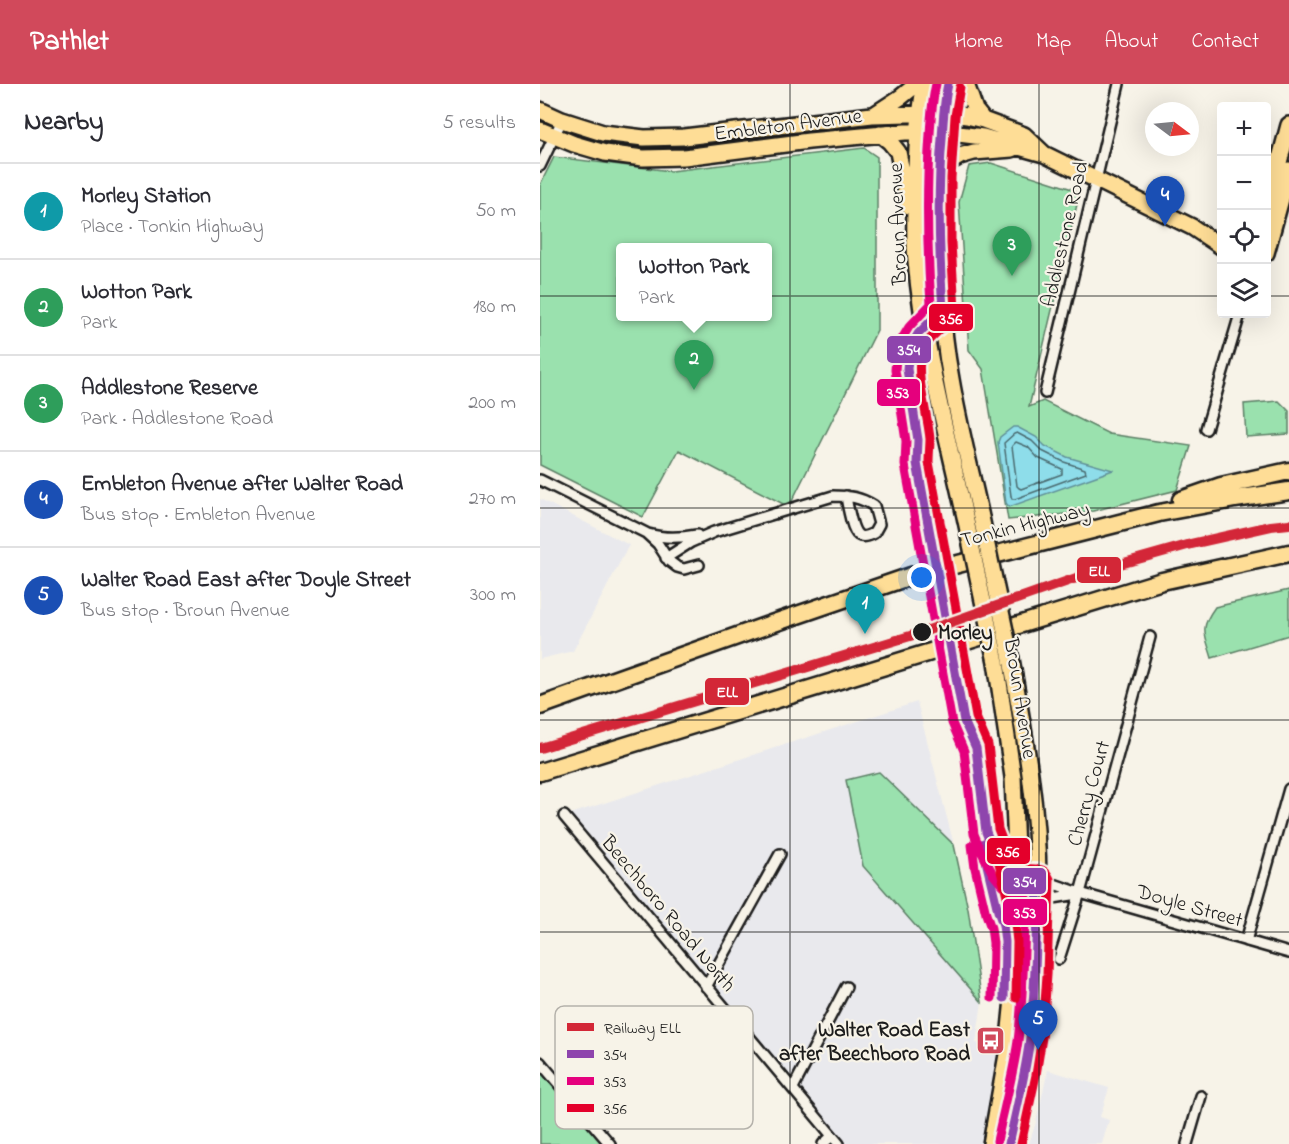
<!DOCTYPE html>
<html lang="en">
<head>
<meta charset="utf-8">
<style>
  body { margin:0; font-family:"Indie Flower",sans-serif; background:#f7f7f7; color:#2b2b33 }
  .controls { position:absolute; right:18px; top:18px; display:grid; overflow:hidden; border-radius:6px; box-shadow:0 6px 24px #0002 }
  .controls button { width:54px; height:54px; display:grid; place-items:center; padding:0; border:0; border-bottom:2px solid #e1e1e2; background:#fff; color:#2b2b33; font:30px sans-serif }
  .compass { position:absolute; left:605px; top:18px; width:54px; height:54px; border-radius:50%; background:#fff; box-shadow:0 6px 24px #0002; rotate:106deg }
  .you { position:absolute; left:382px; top:494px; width:21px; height:21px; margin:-15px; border:4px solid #fff; border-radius:50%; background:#1a73e8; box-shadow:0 0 0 9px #1a73e833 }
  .badge { display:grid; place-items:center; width:39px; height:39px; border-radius:50%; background:#d1495b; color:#fff; font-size:20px; font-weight:700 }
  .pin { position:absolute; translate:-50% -50px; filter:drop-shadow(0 2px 3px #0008) }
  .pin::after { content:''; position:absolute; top:32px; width:21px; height:18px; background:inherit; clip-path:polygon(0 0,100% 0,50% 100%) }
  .popup { position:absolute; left:76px; top:159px; width:156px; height:78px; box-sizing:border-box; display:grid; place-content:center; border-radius:6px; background:#fff; filter:drop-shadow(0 2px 4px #0005); font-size:20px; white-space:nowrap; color:#7c7c81 }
  .popup b { font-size:22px; color:#2b2b33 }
  .popup::after { content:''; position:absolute; left:50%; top:100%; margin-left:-12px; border:12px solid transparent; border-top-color:#fff }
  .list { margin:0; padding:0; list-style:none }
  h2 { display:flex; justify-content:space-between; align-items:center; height:78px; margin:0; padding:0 24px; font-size:26px }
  h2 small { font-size:20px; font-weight:400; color:#7c7c81 }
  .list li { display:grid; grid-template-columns:39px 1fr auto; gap:18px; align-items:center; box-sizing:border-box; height:96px; padding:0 24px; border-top:2px solid #e1e1e2 }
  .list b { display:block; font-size:22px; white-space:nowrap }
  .list p { margin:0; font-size:20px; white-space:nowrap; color:#7c7c81 }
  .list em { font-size:20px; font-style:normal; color:#7c7c81 }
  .icon { flex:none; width:33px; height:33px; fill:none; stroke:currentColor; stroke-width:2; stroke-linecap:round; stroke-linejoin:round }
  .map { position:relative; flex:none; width:749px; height:1060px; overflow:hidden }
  header { display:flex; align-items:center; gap:36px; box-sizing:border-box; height:84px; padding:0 30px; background:#d1495b; color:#fff }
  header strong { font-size:28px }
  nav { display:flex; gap:33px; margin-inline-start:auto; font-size:21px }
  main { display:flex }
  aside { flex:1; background:#fff }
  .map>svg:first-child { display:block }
</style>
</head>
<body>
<header>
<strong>Pathlet</strong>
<nav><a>Home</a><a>Map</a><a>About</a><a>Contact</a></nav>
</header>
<main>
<aside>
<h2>Nearby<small>5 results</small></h2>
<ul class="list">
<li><span class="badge" style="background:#0f9aa8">1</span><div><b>Morley Station</b><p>Place · Tonkin Highway</p></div><em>50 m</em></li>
<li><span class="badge" style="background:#2e9e5b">2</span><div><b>Wotton Park</b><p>Park</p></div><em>180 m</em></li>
<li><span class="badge" style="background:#2e9e5b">3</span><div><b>Addlestone Reserve</b><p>Park · Addlestone Road</p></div><em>200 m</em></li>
<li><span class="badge" style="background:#1a4fb4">4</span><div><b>Embleton Avenue after Walter Road</b><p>Bus stop · Embleton Avenue</p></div><em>270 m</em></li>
<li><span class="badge" style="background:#1a4fb4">5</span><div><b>Walter Road East after Doyle Street</b><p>Bus stop · Broun Avenue</p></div><em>300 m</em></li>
</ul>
</aside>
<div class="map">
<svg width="749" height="1060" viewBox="0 0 749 1060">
  <rect width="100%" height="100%" fill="#f7f3e8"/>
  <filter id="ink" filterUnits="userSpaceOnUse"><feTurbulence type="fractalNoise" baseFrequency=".0167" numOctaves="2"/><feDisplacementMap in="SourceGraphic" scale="12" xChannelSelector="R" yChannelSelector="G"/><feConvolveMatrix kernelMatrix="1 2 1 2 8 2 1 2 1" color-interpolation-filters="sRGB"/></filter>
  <g filter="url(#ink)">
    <!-- built -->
    <path fill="#e9e9ed" d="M0 415 89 461 33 567 0 575Z
      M377 618 414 761 339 688 323 782 442 918 436 959 463 966 451 1060H299L166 903 30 730Z
      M508 986 569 1004 560 1033 569 1036 562 1060H489L496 1038Z"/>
    <!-- green -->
    <path fill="#9ae1ae" stroke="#5b7e65" stroke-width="1.5" fill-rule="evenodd" d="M324 64 337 73V246L249 423 139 366 103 433 0 381V101L14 73 131 87ZM80 164H228V232H80Z
      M451 79 532 105 539 112 489 323 503 317 569 350 651 362 637 406 553 427 468 436 443 285 429 266 419 118 429 82Z
      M739 317 749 327V350L706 353 704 320Z
      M749 506V551L672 574C665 550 659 545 675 523Z
      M339 688 414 761 428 825 442 918 323 782 306 696Z
      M0 978 70 1060H0Z"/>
    <!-- water -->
    <path fill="#8eddea" stroke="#609098" stroke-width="1.5" d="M473 343H477L496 353 505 362 527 373 573 386 469 423 466 419 458 358 460 353Z"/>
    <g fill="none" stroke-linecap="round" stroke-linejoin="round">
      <!-- shore -->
      <path stroke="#4a696e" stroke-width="1.5" d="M477 349 492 357 502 367 524 378 545 385 546 389 475 415H472L471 412 464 359 474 350Z
        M476 358 488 363 498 374 522 385V390L481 405 479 404 477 402 472 362Z"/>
      <defs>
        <path id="minor" d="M0 82 22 36
          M505 309 579 0
          M666 345 700 230
          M0 396 106 449 118 460 129 477 137 483 144 485 159 481
          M108 450C125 455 140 454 157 451
          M126 474 151 458 174 448 293 412C310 412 320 413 334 422L339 440 334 449C319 457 315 451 311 436 309 428 307 420 306 412
          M24 732 299 1060
          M478 797 514 800 540 809 749 869
          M478 815 513 814 538 810
          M706 857 749 705
          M519 875 540 809 610 553
          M166 903 240 770
          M0 978 70 1060
          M253 1004 306 903
          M283 1060 292 1052
          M647 1060 661 1012"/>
        <path id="primary" d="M385 0C377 41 376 76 375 118 375 138 374 158 376 177 384 265 407 351 426 437
          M408 0C400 38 399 79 399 118 399 177 400 237 411 295 419 342 431 387 441 433
          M426 0 435 26 443 36
          M0 26 22 36 63 49 104 54 144 53 332 31 404 29 427 32 443 36 484 51 504 70
          M335 30 361 13 377 0
          M0 46 34 60 65 69 103 74 144 73 269 57 365 48H402L443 53 504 70 652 143 682 163
          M340 50 350 58 358 68 369 122
          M399 85 420 72 434 68 472 65
          M726 127 749 41
          M726 169 749 86
          M451 1060 468 965 476 885 478 815 473 693 456 578
          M469 1060C477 1023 486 986 490 948 496 899 498 846 498 797 498 722 484 648 471 575"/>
        <path id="motorway" d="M641 416 681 402 749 387
          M0 622 231 540 371 492 619 429 695 415 749 407
          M0 688 622 497 749 469"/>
      </defs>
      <!-- minor casing -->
      <use href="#minor" stroke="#1c1c1c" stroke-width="14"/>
      <!-- primary casing -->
      <use href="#primary" stroke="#1c1c1c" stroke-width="20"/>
      <!-- motorway casing -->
      <use href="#motorway" stroke="#1c1c1c" stroke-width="21"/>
      <!-- minor -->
      <use href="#minor" stroke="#f7f3e8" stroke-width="9"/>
      <!-- primary -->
      <use href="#primary" stroke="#fedd96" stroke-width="15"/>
      <!-- motorway -->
      <use href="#motorway" stroke="#fedd96" stroke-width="16"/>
      <defs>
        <path id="primary-bridge" d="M441 433 471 575
          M426 437 456 578"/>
      </defs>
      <!-- primary-bridge casing -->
      <use href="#primary-bridge" stroke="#1c1c1c" stroke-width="20" stroke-linecap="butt"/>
      <!-- primary-bridge -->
      <use href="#primary-bridge" stroke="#fedd96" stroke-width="15"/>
      <defs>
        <path id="bus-1" d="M408 0C404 18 403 36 402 55 397 112 399 168 403 225L378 250 369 265 367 285 378 356 377 379 424 637 436 664 446 748 452 763 463 783 470 792 478 797H498C496 847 496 896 491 946 487 984 477 1022 469 1060
          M444 759 447 781 458 827 463 841 465 858 464 914"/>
        <path id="bus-2" d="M396 0C392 17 391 33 390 50 386 107 387 163 391 220L369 243 357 263 355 286 366 357 365 381 412 639 424 667 434 750 441 767 453 790 462 801 474 808 486 809C484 858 484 908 478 957 473 991 464 1024 457 1057
          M432 761 435 784 446 830 451 844 453 859 452 914"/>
        <path id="bus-3" d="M420 3 415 32 411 94V159L415 226C409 244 385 252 381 270 375 292 388 331 390 355 390 362 389 370 389 378L436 633 448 661 458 745 463 758 478 783C491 788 503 779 510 795L507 891 503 947 496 991 481 1060
          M456 757 459 779 470 824 475 840 477 858 476 914"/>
      </defs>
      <!-- bus-1 casing -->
      <use href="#bus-1" stroke="#f7f3e8" stroke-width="14"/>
      <!-- bus-2 casing -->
      <use href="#bus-2" stroke="#f7f3e8" stroke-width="14"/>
      <!-- bus-3 casing -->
      <use href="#bus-3" stroke="#f7f3e8" stroke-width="14"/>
      <!-- bus-1 -->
      <use href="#bus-1" stroke="#8e44ad" stroke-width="9"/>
      <!-- bus-2 -->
      <use href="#bus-2" stroke="#e5007d" stroke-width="9"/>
      <!-- bus-3 -->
      <use href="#bus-3" stroke="#e4002b" stroke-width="9"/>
      <defs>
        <path id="rail-1" d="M0 664 380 549 559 486 651 460 731 442 749 440"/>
      </defs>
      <!-- rail-1 casing -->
      <use href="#rail-1" stroke="#f7f3e8" stroke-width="15"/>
      <!-- rail-1 -->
      <use href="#rail-1" stroke="#d32737" stroke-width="10"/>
    </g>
  </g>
  <!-- grid -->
  <path fill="none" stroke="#1c1c1c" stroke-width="1.5" stroke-opacity="0.55" d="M250 0V1060M499 0V1060M0 212H682M726 212H749M0 424H749M0 636H749M0 848H749"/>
  <!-- icons -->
  <defs>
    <symbol id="bus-square" viewBox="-11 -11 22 22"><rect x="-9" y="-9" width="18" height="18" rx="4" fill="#d1495b" stroke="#f7f3e8"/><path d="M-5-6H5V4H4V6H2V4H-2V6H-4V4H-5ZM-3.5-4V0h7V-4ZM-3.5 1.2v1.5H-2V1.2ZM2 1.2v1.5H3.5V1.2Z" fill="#fff"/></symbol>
  </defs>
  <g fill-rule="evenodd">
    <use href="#bus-square" x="434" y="940" width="33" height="33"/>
  </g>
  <!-- markers -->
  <circle fill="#1c1c1c" stroke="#f7f3e8" stroke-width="2" cx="382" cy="548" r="10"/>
  <g text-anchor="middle" stroke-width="4.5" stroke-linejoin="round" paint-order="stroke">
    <!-- street labels -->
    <g font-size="21" fill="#1c1c1c" stroke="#f7f3e8">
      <text transform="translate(248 40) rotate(-7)" y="7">Embleton Avenue</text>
      <text transform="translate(357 140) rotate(-92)" y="7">Broun Avenue</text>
      <text transform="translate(524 150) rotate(-77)" y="7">Addlestone Road</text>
      <text transform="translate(485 440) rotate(-14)" y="7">Tonkin Highway</text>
      <text transform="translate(481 614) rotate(81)" y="7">Broun Avenue</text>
      <text transform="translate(548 709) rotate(-74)" y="7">Cherry Court</text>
      <text transform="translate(650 821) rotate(16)" y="7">Doyle Street</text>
      <text transform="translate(129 829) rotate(50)" y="7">Beechboro Road North</text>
    </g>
    <!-- stop labels -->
    <g font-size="21" font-weight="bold" fill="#1c1c1c" stroke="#f7f3e8" text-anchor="start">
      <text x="398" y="555">Morley</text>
    </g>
    <!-- poi labels -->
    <g font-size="21" font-weight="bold" fill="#1c1c1c" stroke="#f7f3e8" text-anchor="end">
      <text x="430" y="952">Walter Road East<tspan x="430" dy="24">after Beechboro Road</tspan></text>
    </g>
  </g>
  <!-- legend -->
  <rect x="15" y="922" width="198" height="123" rx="9" fill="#f7f3e8" stroke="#b5b2ab" stroke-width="1.5"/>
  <rect x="27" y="939" width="27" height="8" fill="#d32737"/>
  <rect x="27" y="966" width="27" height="8" fill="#8e44ad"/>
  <rect x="27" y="993" width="27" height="8" fill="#e5007d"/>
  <rect x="27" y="1020" width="27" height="8" fill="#e4002b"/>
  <g font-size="16" fill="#1c1c1c">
    <text x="64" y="949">Railway ELL</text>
    <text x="64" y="976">354</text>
    <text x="64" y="1003">353</text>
    <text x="64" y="1030">356</text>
  </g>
  <g stroke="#f7f3e8" stroke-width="2">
    <rect x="388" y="219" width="46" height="29" rx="6" fill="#e4002b"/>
    <rect x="346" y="251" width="46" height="29" rx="6" fill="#8e44ad"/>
    <rect x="336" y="294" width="45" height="29" rx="6" fill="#e5007d"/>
    <rect x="536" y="472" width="46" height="28" rx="6" fill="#d32737"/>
    <rect x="164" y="593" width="46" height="29" rx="6" fill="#d32737"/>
    <rect x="446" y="753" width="45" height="28" rx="6" fill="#e4002b"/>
    <rect x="462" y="783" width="45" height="28" rx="6" fill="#8e44ad"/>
    <rect x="462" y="814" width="46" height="28" rx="6" fill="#e5007d"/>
  </g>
  <g font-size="16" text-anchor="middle" font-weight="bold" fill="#fff">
    <text x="411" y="240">356</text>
    <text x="369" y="271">354</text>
    <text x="358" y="314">353</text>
    <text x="559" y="492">ELL</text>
    <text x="187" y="613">ELL</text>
    <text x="468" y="773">356</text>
    <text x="485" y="803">354</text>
    <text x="485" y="834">353</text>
  </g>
</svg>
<div class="controls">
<button>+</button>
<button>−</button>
<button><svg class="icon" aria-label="locate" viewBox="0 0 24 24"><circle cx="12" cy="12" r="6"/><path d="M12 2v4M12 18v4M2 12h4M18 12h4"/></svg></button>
<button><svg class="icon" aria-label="layers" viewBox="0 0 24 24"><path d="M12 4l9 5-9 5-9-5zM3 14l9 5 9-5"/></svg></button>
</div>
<svg class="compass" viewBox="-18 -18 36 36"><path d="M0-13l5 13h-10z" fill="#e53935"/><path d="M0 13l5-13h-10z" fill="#7c7c81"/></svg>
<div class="you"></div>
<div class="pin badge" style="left:325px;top:550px;background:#0f9aa8">1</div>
<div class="pin badge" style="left:154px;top:306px;background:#2e9e5b">2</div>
<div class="popup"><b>Wotton Park</b>Park</div>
<div class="pin badge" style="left:472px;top:192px;background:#2e9e5b">3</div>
<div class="pin badge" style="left:625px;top:142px;background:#1a4fb4">4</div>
<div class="pin badge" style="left:498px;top:966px;background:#1a4fb4">5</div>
</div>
</main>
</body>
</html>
